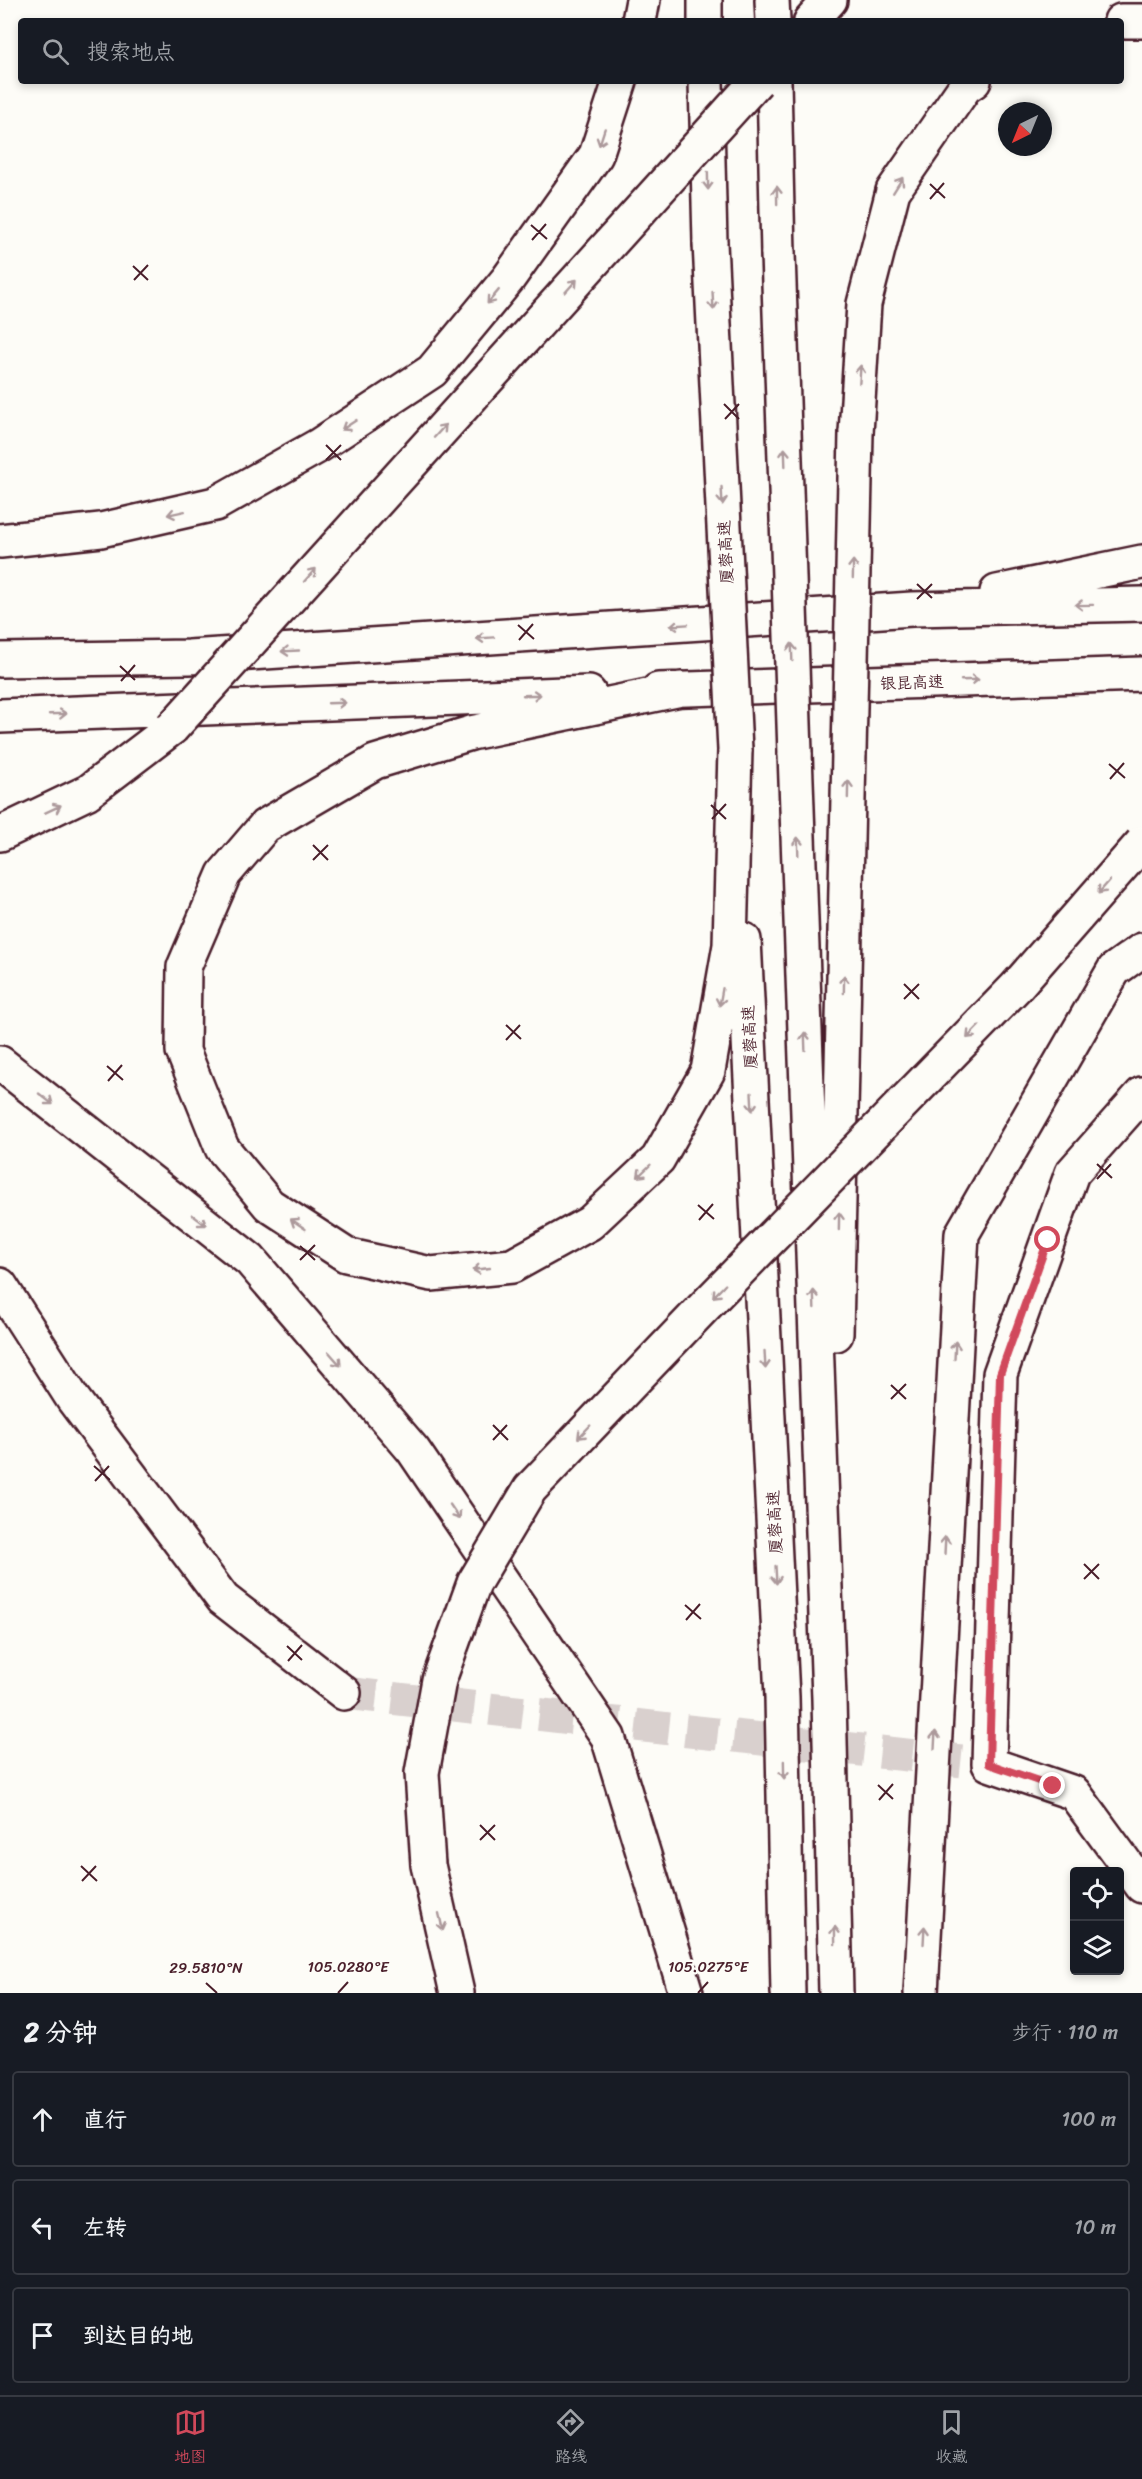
<!DOCTYPE html>
<html lang="zh">
<head>
<meta charset="utf-8">
<style>
  body { margin:0; font-family:Sriracha,"LXGW WenKai TC",sans-serif; background:#242831; color:#f1f3f6 }
  .controls { position:absolute; right:18px; bottom:18px; display:grid; overflow:hidden; border-radius:6px; box-shadow:0 3px 9px #0003 }
  .controls button { width:54px; height:54px; display:grid; place-items:center; padding:0; border:0; border-bottom:2px solid #363941; background:#171b24; color:#f1f3f6; font:30px sans-serif }
  .compass { position:absolute; left:998px; top:102px; width:54px; height:54px; border-radius:50%; background:#171b24; box-shadow:0 3px 9px #0003; rotate:223deg }
  .stop { position:absolute; width:18px; height:18px; margin:-14px; border:4px solid #d1495b; border-radius:50%; background:#fff }
  .stop.end { background:#d1495b; border-color:#fff; box-shadow:0 2px 6px #0008 }
  .list { margin:0; padding:0; list-style:none }
  h2 { display:flex; justify-content:space-between; align-items:center; height:78px; margin:0; padding:0 24px; font-size:26px }
  h2 small { font-size:20px; font-weight:400; color:#9ea1a6 }
  .list li { display:grid; grid-template-columns:39px 1fr auto; gap:18px; align-items:center; box-sizing:border-box; height:96px; margin:0 12px 12px; padding:0 12px; border:2px solid #363941; border-radius:6px }
  .list b { display:block; font-size:22px; white-space:nowrap }
  .list em { font-size:20px; font-style:normal; color:#9ea1a6 }
  .icon { flex:none; width:33px; height:33px; fill:none; stroke:currentColor; stroke-width:2; stroke-linecap:round; stroke-linejoin:round }
  .map { position:relative; flex:none; width:1142px; height:1993px; overflow:hidden }
  .search { position:absolute; background:#171b24; box-shadow:0 3px 9px #0003; left:18px; right:18px; top:18px; height:66px; display:flex; align-items:center; gap:15px; box-sizing:border-box; padding:0 21px; border-radius:6px; color:#9ea1a6; font-size:22px }
  .sheet { height:402px; background:#171b24 }
  nav { display:flex; justify-content:space-around; align-items:center; box-sizing:border-box; height:84px; border-top:2px solid #363941; background:#171b24; font-size:16px; color:#9ea1a6 }
  nav a { display:grid; justify-items:center; gap:3px }
  nav .on { color:#d1495b }
  .map>svg:first-child { display:block }
</style>
</head>
<body>
<div class="map">
<svg width="1142" height="1993" viewBox="0 0 1142 1993">
  <rect width="100%" height="100%" fill="#fdfcf7"/>
  <filter id="ink" filterUnits="userSpaceOnUse"><feTurbulence type="fractalNoise" baseFrequency=".0167" numOctaves="2"/><feDisplacementMap in="SourceGraphic" scale="12" xChannelSelector="R" yChannelSelector="G"/><feConvolveMatrix kernelMatrix="1 2 1 2 8 2 1 2 1" color-interpolation-filters="sRGB"/></filter>
  <g filter="url(#ink)">
    <g fill="none" stroke-linecap="round" stroke-linejoin="round">
      <!-- minor-tunnel -->
      <path stroke="#d9d0ce" stroke-width="33" stroke-dasharray="33 16" stroke-linecap="butt" d="M344 1693 989 1764"/>
      <defs>
        <path id="minor" d="M1142 1094 1072 1173 1000 1374 989 1764 1074 1793 1142 1886
          M0 1285 73 1399 223 1599 344 1693"/>
        <path id="highway" d="M705 0V21
          M772 0 773 21
          M639 21 643 0
          M811 21 830 0
          M1121 21H1142
          M706 81 710 243
          M774 81 778 254
          M856 433 864 304 893 191 965 87 974 81
          M0 541 101 530 215 504 318 446 432 371 508 279 596 155 620 81
          M997 592 1142 562
          M0 660 189 657 912 609 1142 604
          M681 689 471 733 375 762 265 826 224 874 184 967 183 1051 222 1148 269 1205 346 1255 431 1274 512 1266 590 1223 658 1159 708 1071 730 945 735 750
          M658 690 1142 674
          M0 716 589 693
          M795 753 829 1699 836 1993
          M0 834 88 792 172 728
          M744 940 782 1697 788 1993
          M0 1063 250 1260 413 1450 608 1737 686 1993
          M836 1334 849 753
          M428 1865 457 1993
          M921 1993 962 1234 1114 970 1142 950"/>
      </defs>
      <!-- minor casing -->
      <use href="#minor" stroke="#4a1f2b" stroke-width="38"/>
      <!-- highway casing -->
      <use href="#highway" stroke="#4a1f2b" stroke-width="38"/>
      <!-- minor -->
      <use href="#minor" stroke="#fdfcf7" stroke-width="33"/>
      <!-- highway -->
      <use href="#highway" stroke="#fdfcf7" stroke-width="33"/>
      <defs>
        <path id="highway-bridge" d="M710 243 735 750
          M778 254 795 753
          M172 728 757 81
          M849 753 856 433
          M428 1865 422 1773 439 1680 474 1583 530 1489 704 1307 1016 987 1142 843"/>
      </defs>
      <!-- highway-bridge casing -->
      <use href="#highway-bridge" stroke="#4a1f2b" stroke-width="38" stroke-linecap="butt"/>
      <!-- highway-bridge -->
      <use href="#highway-bridge" stroke="#fdfcf7" stroke-width="33"/>
    </g>
    <!-- one-way arrows -->
    <defs><path id="oneway-shaft" d="M-6 0H5M1.5-3L5.5 0L1.5 3" fill="none" stroke-width="1.6" stroke-linecap="round" stroke-linejoin="round" transform="scale(1.5)"/></defs>
    <g stroke="#ac999b">
      <use href="#oneway-shaft" transform="translate(602 137) rotate(108)"/>
      <use href="#oneway-shaft" transform="translate(708 181) rotate(89)"/>
      <use href="#oneway-shaft" transform="translate(898 185) rotate(-58)"/>
      <use href="#oneway-shaft" transform="translate(777 195) rotate(-91)"/>
      <use href="#oneway-shaft" transform="translate(571 286) rotate(-48)"/>
      <use href="#oneway-shaft" transform="translate(493 297) rotate(130)"/>
      <use href="#oneway-shaft" transform="translate(713 301) rotate(87)"/>
      <use href="#oneway-shaft" transform="translate(860 374) rotate(-86)"/>
      <use href="#oneway-shaft" transform="translate(349 425) rotate(147)"/>
      <use href="#oneway-shaft" transform="translate(440 431) rotate(-48)"/>
      <use href="#oneway-shaft" transform="translate(785 457) rotate(-92)"/>
      <use href="#oneway-shaft" transform="translate(722 496) rotate(87)"/>
      <use href="#oneway-shaft" transform="translate(176 513) rotate(168)"/>
      <use href="#oneway-shaft" transform="translate(853 569) rotate(-89)"/>
      <use href="#oneway-shaft" transform="translate(310 575) rotate(-48)"/>
      <use href="#oneway-shaft" transform="translate(1084 605) rotate(179)"/>
      <use href="#oneway-shaft" transform="translate(679 625) rotate(176)"/>
      <use href="#oneway-shaft" transform="translate(485 638) rotate(176)"/>
      <use href="#oneway-shaft" transform="translate(290 651) rotate(177)"/>
      <use href="#oneway-shaft" transform="translate(792 652) rotate(-92)"/>
      <use href="#oneway-shaft" transform="translate(970 680) rotate(-2)"/>
      <use href="#oneway-shaft" transform="translate(532 695) rotate(-2)"/>
      <use href="#oneway-shaft" transform="translate(337 703) rotate(-2)"/>
      <use href="#oneway-shaft" transform="translate(58 714) rotate(-2)"/>
      <use href="#oneway-shaft" transform="translate(848 789) rotate(-89)"/>
      <use href="#oneway-shaft" transform="translate(53 809) rotate(-25)"/>
      <use href="#oneway-shaft" transform="translate(798 846) rotate(-92)"/>
      <use href="#oneway-shaft" transform="translate(1104 887) rotate(131)"/>
      <use href="#oneway-shaft" transform="translate(844 984) rotate(-89)"/>
      <use href="#oneway-shaft" transform="translate(721 997) rotate(100)"/>
      <use href="#oneway-shaft" transform="translate(973 1032) rotate(134)"/>
      <use href="#oneway-shaft" transform="translate(805 1041) rotate(-92)"/>
      <use href="#oneway-shaft" transform="translate(46 1099) rotate(38)"/>
      <use href="#oneway-shaft" transform="translate(752 1102) rotate(87)"/>
      <use href="#oneway-shaft" transform="translate(644 1171) rotate(136)"/>
      <use href="#oneway-shaft" transform="translate(199 1220) rotate(38)"/>
      <use href="#oneway-shaft" transform="translate(839 1221) rotate(-89)"/>
      <use href="#oneway-shaft" transform="translate(298 1224) rotate(-146)"/>
      <use href="#oneway-shaft" transform="translate(481 1269) rotate(174)"/>
      <use href="#oneway-shaft" transform="translate(719 1291) rotate(134)"/>
      <use href="#oneway-shaft" transform="translate(814 1299) rotate(-92)"/>
      <use href="#oneway-shaft" transform="translate(955 1350) rotate(-87)"/>
      <use href="#oneway-shaft" transform="translate(335 1359) rotate(49)"/>
      <use href="#oneway-shaft" transform="translate(765 1360) rotate(87)"/>
      <use href="#oneway-shaft" transform="translate(584 1432) rotate(134)"/>
      <use href="#oneway-shaft" transform="translate(455 1512) rotate(56)"/>
      <use href="#oneway-shaft" transform="translate(945 1545) rotate(-87)"/>
      <use href="#oneway-shaft" transform="translate(776 1575) rotate(87)"/>
      <use href="#oneway-shaft" transform="translate(935 1740) rotate(-87)"/>
      <use href="#oneway-shaft" transform="translate(784 1770) rotate(89)"/>
      <use href="#oneway-shaft" transform="translate(441 1922) rotate(77)"/>
      <use href="#oneway-shaft" transform="translate(835 1935) rotate(-91)"/>
      <use href="#oneway-shaft" transform="translate(924 1935) rotate(-87)"/>
    </g>
  </g>
  <g fill="none" stroke-linecap="round" stroke-linejoin="round" filter="url(#ink)">
    <!-- route -->
    <path stroke="#d1495b" stroke-width="8" d="M1048 1240 1000 1374 989 1764 1053 1786"/>
  </g>
  <!-- ticks -->
  <path fill="none" stroke="#4a1f2b" stroke-width="2" d="M930 184 945 198M930 199 944 183M531 225 547 239M532 240 546 224M133 266 148 280M134 280 148 265M724 404 739 419M725 419 739 404M326 445 341 460M326 460 341 445M917 584 932 598M917 599 932 584M518 625 534 639M519 640 533 624M120 666 135 680M121 681 135 665M1109 764 1125 778M1110 779 1124 763M711 805 726 819M712 819 726 804M313 845 328 860M313 860 328 845M904 984 919 999M904 999 919 984M506 1025 521 1039M506 1040 520 1025M107 1066 123 1080M108 1081 122 1065M1097 1164 1112 1178M1097 1179 1111 1164M698 1205 714 1219M699 1220 713 1204M300 1246 315 1260M300 1260 315 1245M891 1385 906 1399M891 1399 906 1384M493 1425 508 1440M493 1440 507 1425M94 1466 110 1480M95 1481 109 1466M1084 1564 1099 1579M1084 1579 1099 1564M685 1605 701 1619M686 1620 700 1604M287 1646 302 1660M288 1661 302 1645M878 1785 893 1799M879 1800 893 1784M480 1825 495 1840M480 1840 495 1825M81 1866 97 1881M82 1881 96 1866M206 1983 217 1993M338 1993 348 1982M698 1993 708 1982"/>
  <g text-anchor="middle" stroke-width="5" stroke-linejoin="round" paint-order="stroke">
    <!-- street labels -->
    <g font-size="16" fill="#4a1f2b" stroke="#fdfcf7">
      <text transform="translate(725 552) rotate(-93)" y="6">厦蓉高速</text>
      <text transform="translate(912 682) rotate(-2)" y="6">银昆高速</text>
      <text transform="translate(749 1037) rotate(-93)" y="6">厦蓉高速</text>
      <text transform="translate(774 1522) rotate(-93)" y="6">厦蓉高速</text>
    </g>
  </g>
  <g font-size="15" text-anchor="middle" fill="#4a1f2b" stroke="#fdfcf7" stroke-width="5" stroke-linejoin="round" paint-order="stroke">
    <text x="348" y="1972">105.0280°E</text>
    <text x="708" y="1972">105.0275°E</text>
    <text x="206" y="1973">29.5810°N</text>
  </g>
</svg>
<div class="controls">
<button><svg class="icon" aria-label="locate" viewBox="0 0 24 24"><circle cx="12" cy="12" r="6"/><path d="M12 2v4M12 18v4M2 12h4M18 12h4"/></svg></button>
<button><svg class="icon" aria-label="layers" viewBox="0 0 24 24"><path d="M12 4l9 5-9 5-9-5zM3 14l9 5 9-5"/></svg></button>
</div>
<svg class="compass" viewBox="-18 -18 36 36"><path d="M0-13l5 13h-10z" fill="#e53935"/><path d="M0 13l5-13h-10z" fill="#9ea1a6"/></svg>
<div class="stop" style="left:1048px;top:1240px"></div>
<div class="stop end" style="left:1053px;top:1786px"></div>
<div class="search"><svg class="icon" aria-label="search" viewBox="0 0 24 24"><circle cx="10" cy="10" r="6"/><path d="M15 15l6 6"/></svg>搜索地点</div>
</div>
<section class="sheet">
<h2>2 分钟<small>步行 · 110 m</small></h2>
<ul class="list">
<li><svg class="icon" aria-label="ahead" viewBox="0 0 24 24"><path d="M12 20V5M6 11l6-6 6 6"/></svg><div><b>直行</b></div><em>100 m</em></li>
<li><svg class="icon" aria-label="left" viewBox="0 0 24 24"><path d="M17 20v-9H6M10 6l-5 5 5 5"/></svg><div><b>左转</b></div><em>10 m</em></li>
<li><svg class="icon" aria-label="arrive" viewBox="0 0 24 24"><path d="M6 21V4h12l-3 4 3 4H6"/></svg><div><b>到达目的地</b></div></li>
</ul>
</section>
<nav>
<a class="on"><svg class="icon" aria-label="map" viewBox="0 0 24 24"><path d="M3 6l6-2 6 2 6-2v14l-6 2-6-2-6 2zM9 4v14M15 6v14"/></svg>地图</a>
<a><svg class="icon" aria-label="directions" viewBox="0 0 24 24"><path d="M12 3l9 9-9 9-9-9zM9 14v-3h6M13 9l2 2-2 2"/></svg>路线</a>
<a><svg class="icon" aria-label="saved" viewBox="0 0 24 24"><path d="M7 4h10v16l-5-4-5 4z"/></svg>收藏</a>
</nav>
</body>
</html>
